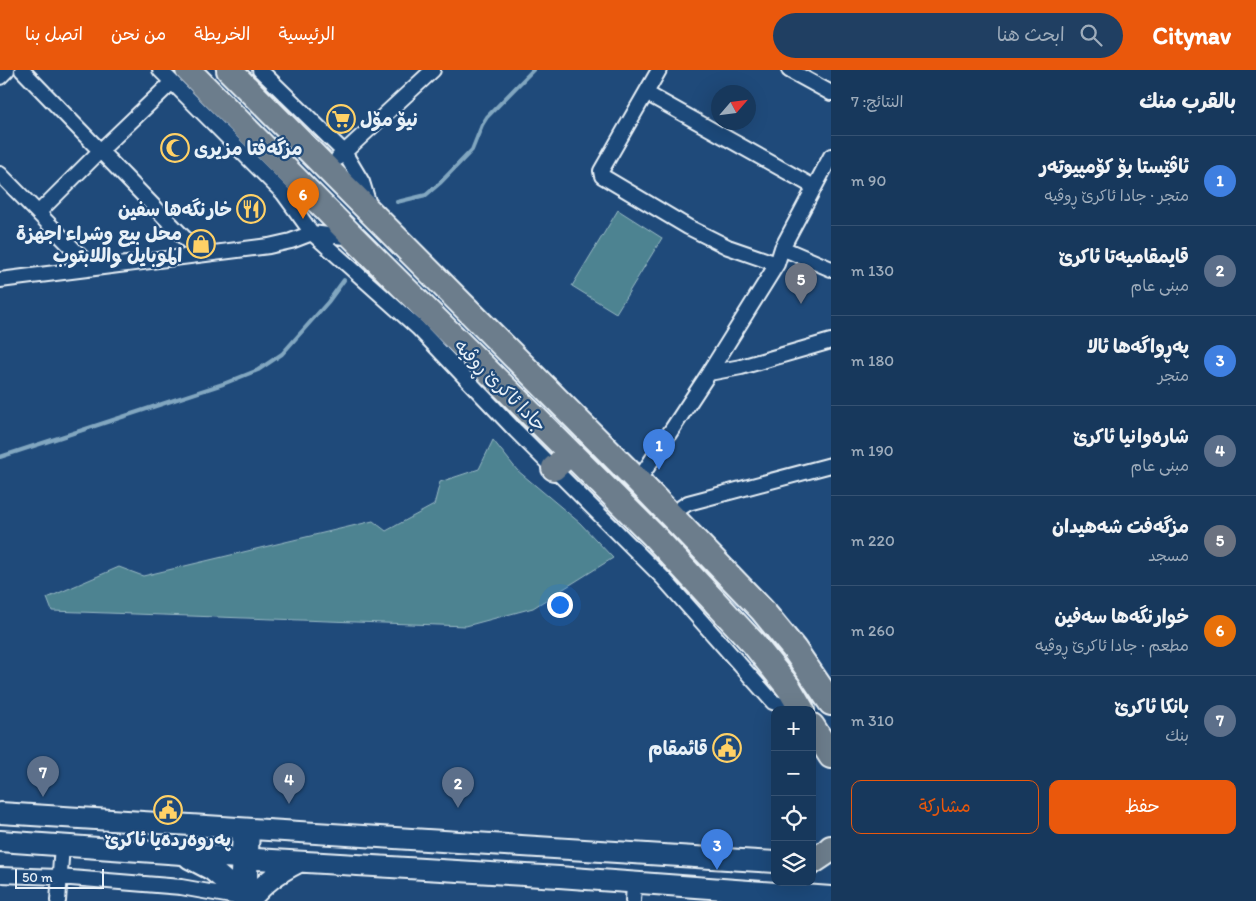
<!DOCTYPE html>
<html lang="ar">
<head>
<meta charset="utf-8">
<style>
  body { margin:0; font-family:Itim,"Playpen Sans Arabic",sans-serif; background:#203f62; color:#f1f3f6; direction:rtl }
  .controls { position:absolute; right:15px; bottom:15px; display:grid; overflow:hidden; border-radius:10px; box-shadow:0 5px 20px #0002 }
  .controls button { width:45px; height:45px; display:grid; place-items:center; padding:0; border:0; border-bottom:1px solid #365272; background:#17385c; color:#f1f3f6; font:25px sans-serif }
  .compass { position:absolute; left:711px; top:15px; width:45px; height:45px; border-radius:50%; background:#17385c; box-shadow:0 5px 20px #0002; rotate:62deg }
  .scale { position:absolute; left:15px; bottom:12px; width:89px; box-sizing:border-box; padding-left:5px; border:2px solid #e8f1f8; border-top:0; font-size:14px; line-height:18px; white-space:nowrap; color:#e8f1f8; -webkit-text-stroke:4px #1f4a7a; paint-order:stroke }
  .you { position:absolute; left:559px; top:534px; width:18px; height:18px; margin:-12px; border:4px solid #fff; border-radius:50%; background:#1a73e8; box-shadow:0 0 0 8px #1a73e833 }
  .badge { display:grid; place-items:center; width:32px; height:32px; border-radius:50%; background:#ea580c; color:#fff; font-size:16px; font-weight:700 }
  .pin { position:absolute; translate:-50% -41px; filter:drop-shadow(0 1px 2px #0008) }
  .pin::after { content:''; position:absolute; top:26px; width:18px; height:15px; background:inherit; clip-path:polygon(0 0,100% 0,50% 100%) }
  .list { margin:0; padding:0; list-style:none }
  h2 { display:flex; justify-content:space-between; align-items:center; height:65px; margin:0; padding:0 20px; font-size:21px }
  h2 small { font-size:16px; font-weight:400; color:#9eacbb }
  .list li { display:grid; grid-template-columns:32px 1fr auto; gap:15px; align-items:center; box-sizing:border-box; height:90px; padding:0 20px; border-top:1px solid #365272 }
  .list b { display:block; font-size:19px; white-space:nowrap }
  .list p { margin:0; font-size:16px; white-space:nowrap; color:#9eacbb }
  .list em { font-size:16px; font-style:normal; color:#9eacbb }
  .actions { display:flex; gap:10px; padding:15px 20px }
  .actions a { flex:1; padding:11px 0; border:1px solid #ea580c; border-radius:10px; text-align:center; font-size:18px; color:#ea580c }
  .actions .main { background:#ea580c; color:#fff }
  .icon { flex:none; width:28px; height:28px; fill:none; stroke:currentColor; stroke-width:2; stroke-linecap:round; stroke-linejoin:round }
  .map { position:relative; flex:none; width:831px; height:831px; overflow:hidden; direction:ltr }
  header { display:flex; align-items:center; gap:30px; box-sizing:border-box; height:70px; padding:0 25px; background:#ea580c; color:#fff }
  header strong { font-size:24px }
  nav { display:flex; gap:28px; margin-inline-start:auto; font-size:18px }
  .search { width:350px; height:45px; background:#203f62; display:flex; align-items:center; gap:12px; box-sizing:border-box; padding:0 18px; border-radius:28px; color:#9eacbb; font-size:19px }
  main { display:flex }
  aside { flex:1; background:#17385c }
  .map>svg:first-child { display:block }
</style>
</head>
<body>
<header>
<strong>Citynav</strong>
<div class="search"><svg class="icon" aria-label="search" viewBox="0 0 24 24"><circle cx="10" cy="10" r="6"/><path d="M15 15l6 6"/></svg>ابحث هنا</div>
<nav><a>الرئيسية</a><a>الخريطة</a><a>من نحن</a><a>اتصل بنا</a></nav>
</header>
<main>
<aside>
<h2>بالقرب منك<small>النتائج: 7</small></h2>
<ul class="list">
<li><span class="badge" style="background:#3f7fe0">1</span><div><b>ئاڤێستا بۆ کۆمپیوتەر</b><p>متجر · جادا ئاکرێ ڕوڤیە</p></div><em>90 m</em></li>
<li><span class="badge" style="background:#5c6f8a">2</span><div><b>قایمقامیەتا ئاکرێ</b><p>مبنى عام</p></div><em>130 m</em></li>
<li><span class="badge" style="background:#3f7fe0">3</span><div><b>پەڕواگەها ئالا</b><p>متجر</p></div><em>180 m</em></li>
<li><span class="badge" style="background:#5c6f8a">4</span><div><b>شارەوانیا ئاکرێ</b><p>مبنى عام</p></div><em>190 m</em></li>
<li><span class="badge" style="background:#6b7280">5</span><div><b>مزگەفت شه‌هيدان</b><p>مسجد</p></div><em>220 m</em></li>
<li><span class="badge" style="background:#e8710a">6</span><div><b>خوارنگەھا سەفین</b><p>مطعم · جادا ئاکرێ ڕوڤیە</p></div><em>260 m</em></li>
<li><span class="badge" style="background:#5c6f8a">7</span><div><b>بانکا ئاکرێ</b><p>بنك</p></div><em>310 m</em></li>
</ul>
<div class="actions"><a class="main">حفظ</a><a>مشاركة</a></div>
</aside>
<div class="map">
<svg width="831" height="831" viewBox="0 0 831 831">
  <rect width="100%" height="100%" fill="#1f4a7a"/>
  <filter id="ink" filterUnits="userSpaceOnUse"><feTurbulence type="fractalNoise" baseFrequency=".02" numOctaves="2"/><feDisplacementMap in="SourceGraphic" scale="10" xChannelSelector="R" yChannelSelector="G"/><feConvolveMatrix kernelMatrix="1 2 1 2 8 2 1 2 1" color-interpolation-filters="sRGB"/></filter>
  <g filter="url(#ink)">
    <!-- green -->
    <path fill="#4d8391" stroke="#9abac4" d="M618 140 662 168 616 243 572 216Z
      M493 370 517 400 580 453 613 488 533 538 466 556 52 541 47 528 119 497 143 506 373 451 386 461 434 435 440 412 479 399Z"/>
    <g fill="none" stroke-linecap="round" stroke-linejoin="round">
      <!-- stream -->
      <path stroke="#82a7c0" stroke-width="4" d="M397 132 426 125 440 113 472 80 482 55 487 47 533 0
        M0 387 223 314 258 300 282 284 328 232 344 210"/>
      <defs>
        <path id="minor" d="M22 0 200 184
          M160 0 283 123 312 163 418 258 516 361 664 509 773 632 781 635 798 632
          M260 0 344 82 362 112 370 138
          M659 0 601 101 602 106 688 157 728 177 777 194
          M789 0 831 23
          M0 7 7 0
          M646 23 814 117
          M338 88 433 0
          M0 104 92 198
          M38 143 100 81 172 12
          M782 178 831 199
          M0 210 269 176 291 171 312 163 352 168
          M709 303 741 297 831 271
          M638 411 709 303 777 194 782 178 831 86
          M670 445 688 433 831 395
          M0 805 59 807 181 817 237 827
          M237 825 240 759
          M58 831 62 775
          M249 831 252 759
          M633 831 634 814"/>
        <path id="secondary" d="M0 743 775 792
          M0 771 238 788 559 807 831 827
          M189 788 212 800 237 821
          M249 831C265 812 277 803 299 792"/>
        <path id="trunk" d="M188 0 354 168 654 466 754 574 789 618 802 640
          M229 0 638 411 762 540 794 579 831 633
          M554 398 570 383
          M812 656 831 686
          M812 792 827 782 831 778"/>
      </defs>
      <!-- minor casing -->
      <use href="#minor" stroke="#e8f1f8" stroke-width="18"/>
      <!-- secondary casing -->
      <use href="#secondary" stroke="#e8f1f8" stroke-width="24"/>
      <!-- trunk casing -->
      <use href="#trunk" stroke="#e8f1f8" stroke-width="28"/>
      <!-- minor -->
      <use href="#minor" stroke="#1f4a7a" stroke-width="14"/>
      <!-- secondary -->
      <use href="#secondary" stroke="#1f4a7a" stroke-width="20"/>
      <!-- trunk -->
      <use href="#trunk" stroke="#6c7d8c" stroke-width="24"/>
    </g>
  </g>
  <!-- icons -->
  <defs>
    <symbol id="supermarket-ring" viewBox="-11 -11 22 22"><circle r="9.5" fill="#1f4a7a" stroke="#ffd166" stroke-width="1.5"/><path d="M-6-5.5h2.5l.6 2H6L4.5 2H-2.5L-4.4-4H-6ZM-1.5 3.2a1.3 1.3 0 1 0 .1 0ZM3 3.2a1.3 1.3 0 1 0 .1 0Z" fill="#ffd166"/></symbol>
    <symbol id="mosque-ring" viewBox="-11 -11 22 22"><circle r="9.5" fill="#1f4a7a" stroke="#ffd166" stroke-width="1.5"/><path d="M3.5-4.9A6 6 0 1 0 3.5 4.9A5 5 0 1 1 3.5-4.9Z" fill="#ffd166"/></symbol>
    <symbol id="restaurant-ring" viewBox="-11 -11 22 22"><circle r="9.5" fill="#1f4a7a" stroke="#ffd166" stroke-width="1.5"/><path d="M-5-6h1v4h1v-4h1v4h1v-4h1v5L-1.5 .5V6h-2V.5L-5-1ZM5-6V6H3V1.5H1.5Q1.5-4 5-6Z" fill="#ffd166"/></symbol>
    <symbol id="shop-ring" viewBox="-11 -11 22 22"><circle r="9.5" fill="#1f4a7a" stroke="#ffd166" stroke-width="1.5"/><path d="M-5-2.5h2.3a2.7 3.5 0 0 1 5.4 0H5L5.5 6h-11ZM-1.5-2.5h3a1.5 2.3 0 0 0-3 0Z" fill="#ffd166"/></symbol>
    <symbol id="civic-ring" viewBox="-11 -11 22 22"><circle r="9.5" fill="#1f4a7a" stroke="#ffd166" stroke-width="1.5"/><path d="M-.6-6.5H3V-4.5H.6V-3L4-1V1h2V6H-6V1h2V-1L-.6-3ZM-1.2 2.5V6h2.4V2.5Z" fill="#ffd166"/></symbol>
  </defs>
  <g fill-rule="evenodd">
    <use href="#supermarket-ring" x="325" y="33" width="32" height="32"/>
    <use href="#mosque-ring" x="159" y="62" width="32" height="32"/>
    <use href="#restaurant-ring" x="235" y="123" width="32" height="32"/>
    <use href="#shop-ring" x="185" y="158" width="32" height="32"/>
    <use href="#civic-ring" x="711" y="662" width="32" height="32"/>
    <use href="#civic-ring" x="152" y="724" width="32" height="32"/>
  </g>
  <g text-anchor="middle" stroke-width="4.5" stroke-linejoin="round" paint-order="stroke">
    <!-- poi labels -->
    <g font-size="19" font-weight="bold" fill="#e8f1f8" stroke="#1f4a7a" text-anchor="end">
      <text x="360" y="56" text-anchor="start">نیۆ مۆل</text>
      <text x="194" y="85" text-anchor="start">مزگەفتا مزیری</text>
      <text x="232" y="146">خارنگەها سفين</text>
      <text x="182" y="170">محل بيع وشراء اجهزة<tspan x="182" dy="22">الموبايل واللابتوب</tspan></text>
      <text x="708" y="685">قائمقام</text>
      <text x="168" y="776" text-anchor="middle">پەروەردەیا ئاكرێ</text>
    </g>
    <!-- street labels -->
    <g font-size="19" fill="#e8f1f8" stroke="#1f4a7a">
      <text transform="translate(501 315) rotate(45)" y="7">جادا ئاکرێ ڕوڤیە</text>
    </g>
  </g>
</svg>
<div class="controls">
<button>+</button>
<button>−</button>
<button><svg class="icon" aria-label="locate" viewBox="0 0 24 24"><circle cx="12" cy="12" r="6"/><path d="M12 2v4M12 18v4M2 12h4M18 12h4"/></svg></button>
<button><svg class="icon" aria-label="layers" viewBox="0 0 24 24"><path d="M12 4l9 5-9 5-9-5zM3 14l9 5 9-5"/></svg></button>
</div>
<svg class="compass" viewBox="-18 -18 36 36"><path d="M0-13l5 13h-10z" fill="#e53935"/><path d="M0 13l5-13h-10z" fill="#9eacbb"/></svg>
<div class="scale">50 m</div>
<div class="you"></div>
<div class="pin badge" style="left:659px;top:400px;background:#3f7fe0">1</div>
<div class="pin badge" style="left:458px;top:738px;background:#5c6f8a">2</div>
<div class="pin badge" style="left:717px;top:800px;background:#3f7fe0">3</div>
<div class="pin badge" style="left:289px;top:734px;background:#5c6f8a">4</div>
<div class="pin badge" style="left:801px;top:234px;background:#6b7280">5</div>
<div class="pin badge" style="left:303px;top:149px;background:#e8710a">6</div>
<div class="pin badge" style="left:43px;top:727px;background:#5c6f8a">7</div>
</div>
</main>
</body>
</html>
